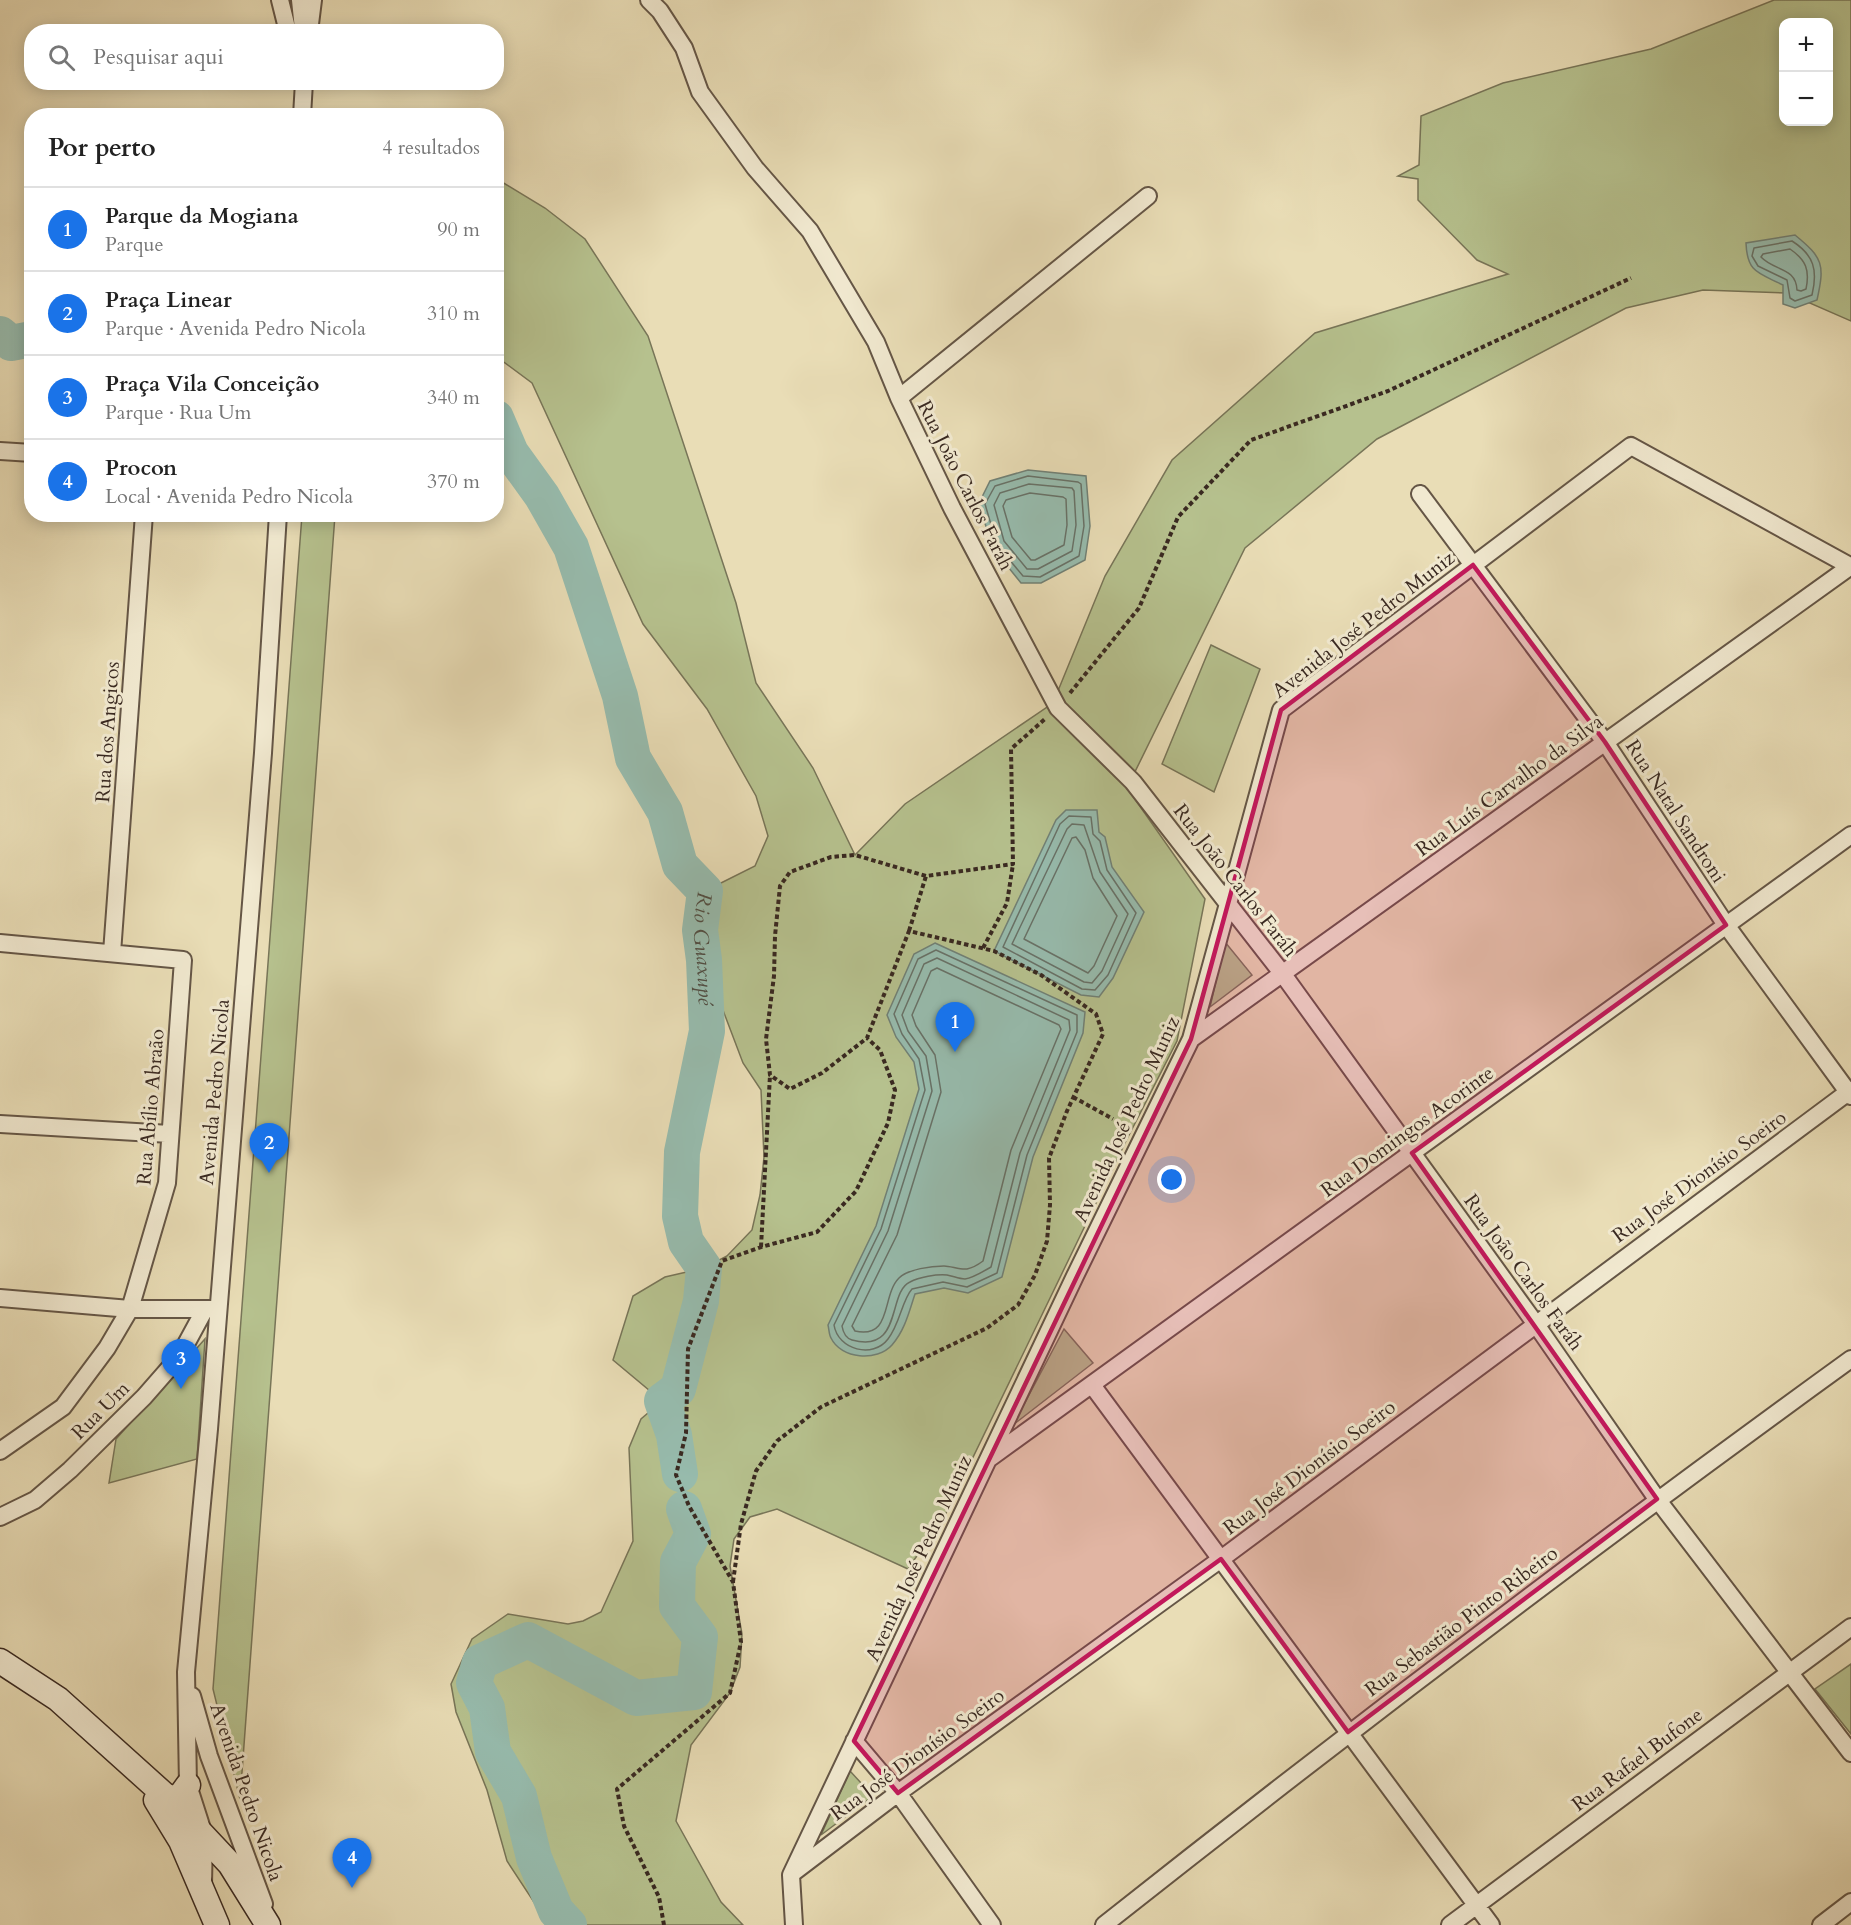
<!DOCTYPE html>
<html lang="pt">
<head>
<meta charset="utf-8">
<style>
  body { margin:0; font-family:Cardo,serif; background:#f6f6f6; color:#222 }
  .controls { position:absolute; right:18px; top:18px; display:grid; overflow:hidden; border-radius:12px; box-shadow:0 3px 15px #0003 }
  .controls button { width:54px; height:54px; display:grid; place-items:center; padding:0; border:0; border-bottom:2px solid #e0e0e0; background:#fff; color:#222; font:30px sans-serif }
  .you { position:absolute; left:1172px; top:1180px; width:21px; height:21px; margin:-15px; border:4px solid #fff; border-radius:50%; background:#1a73e8; box-shadow:0 0 0 9px #1a73e833 }
  .badge { display:grid; place-items:center; width:39px; height:39px; border-radius:50%; background:#1a73e8; color:#fff; font-size:20px; font-weight:700 }
  .pin { position:absolute; translate:-50% -50px; filter:drop-shadow(0 2px 3px #0008) }
  .pin::after { content:''; position:absolute; top:32px; width:21px; height:18px; background:inherit; clip-path:polygon(0 0,100% 0,50% 100%) }
  .list { margin:0; padding:0; list-style:none }
  h2 { display:flex; justify-content:space-between; align-items:center; height:78px; margin:0; padding:0 24px; font-size:26px }
  h2 small { font-size:20px; font-weight:400; color:#767676 }
  .list li { display:grid; grid-template-columns:39px 1fr auto; gap:18px; align-items:center; box-sizing:border-box; height:84px; padding:0 24px; border-top:2px solid #e0e0e0 }
  .list b { display:block; font-size:22px; white-space:nowrap }
  .list p { margin:0; font-size:20px; white-space:nowrap; color:#767676 }
  .list em { font-size:20px; font-style:normal; color:#767676 }
  .icon { flex:none; width:33px; height:33px; fill:none; stroke:currentColor; stroke-width:2; stroke-linecap:round; stroke-linejoin:round }
  .map { position:relative; flex:none; width:1851px; height:1925px; overflow:hidden }
  .search { position:absolute; background:#fff; box-shadow:0 3px 15px #0003; left:24px; top:24px; width:480px; height:66px; display:flex; align-items:center; gap:15px; box-sizing:border-box; padding:0 21px; border-radius:24px; color:#767676; font-size:22px }
  .panel { position:absolute; background:#fff; box-shadow:0 3px 15px #0003; left:24px; top:108px; width:480px; height:414px; border-radius:24px }
  .map>svg:first-child { display:block }
</style>
</head>
<body>
<div class="map">
<svg width="1851" height="1925" viewBox="0 0 1851 1925">
  <rect width="100%" height="100%" fill="#e9ddb6"/>
  <filter id="stains"><feTurbulence type="fractalNoise" baseFrequency=".00333" numOctaves="4"/><feColorMatrix values="0 0 0 0 .2 0 0 0 0 .09 0 0 0 0 .02 0 0 0 .5 -.17"/></filter>
  <radialGradient id="worn" r=".72"><stop offset=".6" stop-color="#630" stop-opacity="0"/><stop offset="1" stop-color="#630" stop-opacity=".3"/></radialGradient>
  <!-- green -->
  <path fill="#b6c18e" stroke="#787558" stroke-width="1.5" fill-rule="evenodd" d="M1774 0H1851V321L1787 293 1703 290 1626 308 1377 439 1245 548 1127 788 1205 899 1177 1041 1127 1139 946 1513 908 1569 777 1509 750 1517 734 1539 730 1566 742 1634 740 1667 730 1693 691 1745 676 1821 721 1902 743 1925H549L507 1861 487 1790 456 1712 451 1684 472 1639 508 1614 568 1624 583 1621 601 1612 633 1541 629 1448 641 1419 662 1401 613 1360 633 1296 665 1277 704 1268 727 1256 752 1230 760 1195 764 1157 761 1090 743 1063 721 1005 713 914 705 891 755 866 768 836 756 796 707 709 643 624 532 383 497 357V182H502L545 208 585 239 648 336 736 603 756 683 813 768 855 855 905 804 1053 703 1105 576 1172 460 1315 333 1508 274 1477 260 1418 200V179L1398 176 1419 165 1421 116 1503 83 1651 49ZM1784 22H1828V122H1784Z
    M302 515H335L240 1799 213 1689Z
    M1211 645 1260 669 1214 792 1162 764Z
    M1225 942 1252 975 1210 1007Z
    M1064 1329 1093 1363 1013 1425Z
    M205 1339 197 1459 109 1483 116 1439Z
    M1851 1664V1734L1815 1689Z
    M850 1771 873 1796 821 1835Z"/>
  <!-- water -->
  <path fill="#97bcae" stroke="#718176" stroke-width="1.5" d="M1795 235C1823 258 1825 264 1817 300L1795 308 1783 304V285C1759 273 1747 273 1746 243Z
    M1028 470 1086 476 1090 526 1085 560 1041 583H1021L992 547 979 503 990 481Z
    M1066 810H1097L1099 832 1105 837 1112 867 1144 912 1113 978 1099 997 1081 995 994 951 1056 820Z
    M935 943 1085 1012 1083 1033 1033 1157 1002 1277 968 1293 944 1288 915 1294C909 1312 905 1330 892 1345 877 1362 841 1359 831 1338 829 1335 829 1329 828 1325L876 1226 919 1089 914 1062 896 1037 887 1015 914 954Z"/>
  <g fill="none" stroke-linecap="round" stroke-linejoin="round">
    <!-- shore -->
    <path stroke="#687268" stroke-width="1.5" d="M1792 241C1814 255 1818 270 1812 295L1795 301 1790 298 1787 280 1758 266 1752 256 1754 248Z
      M1790 249C1806 260 1810 270 1806 289L1801 291 1797 290C1796 267 1774 271 1761 257L1763 254Z
      M1028 476 1078 482 1081 484 1084 526 1079 556 1040 577 1023 576 997 545 985 504 995 486Z
      M1029 484 1072 488 1074 491 1076 525 1072 551 1038 569H1027L1004 541 994 505 1000 493Z
      M1030 493 1063 497 1066 499 1067 525 1064 545 1035 560H1031L1012 537 1003 506 1006 500Z
      M1069 816 1091 817 1093 834 1100 841 1107 870 1136 913 1108 975 1095 990 1082 989 1003 947 1060 824Z
      M1072 824 1084 825 1100 872 1128 914 1102 971 1092 983 1084 982 1012 944 1067 829Z
      M1076 837 1085 850 1093 878 1117 916 1094 966 1088 973 1024 939 1072 838Z
      M936 950 1077 1015V1032L1027 1155 997 1273 967 1287 943 1282 912 1289C902 1300 900 1324 888 1339 873 1359 838 1350 834 1325L881 1229 925 1090 919 1059 902 1034 894 1014 918 959Z
      M937 958 1069 1020 1070 1030 1020 1153 991 1267C984 1271 973 1278 965 1279 959 1279 953 1276 947 1275 937 1274 919 1277 910 1282 887 1292 903 1354 852 1340 845 1338 843 1332 842 1326L888 1231 932 1091 926 1056 908 1031 902 1015 924 964Z
      M937 968 1059 1025 1061 1029 1011 1150 983 1261C979 1264 972 1268 967 1269 960 1270 951 1266 944 1266 932 1266 908 1269 899 1278 881 1296 893 1339 855 1331L852 1326 897 1235 941 1092 935 1055 916 1026 912 1015 931 971Z"/>
    <!-- river -->
    <g stroke="#97bcae" stroke-width="36">
      <path d="M0 334 11 343 32 339"/>
      <path id="s1" d="M496 418 511 453 542 496 571 547 620 696 633 758 665 812 680 865 705 891 700 930 704 960 707 1031 682 1152 680 1216 686 1242 704 1268 701 1301 678 1389 662 1401 674 1435 680 1474"/>
      <path d="M569 1925 556 1911 534 1858 519 1796 493 1752 487 1708 474 1683 480 1662 528 1640 636 1698 694 1692 700 1637 677 1606 678 1562 693 1534 684 1509"/>
    </g>
    <defs>
      <path id="minor" d="M280 0 288 32
        M300 0 303 29
        M649 0 660 11 684 48 700 92 755 168 810 231 876 342 899 398 952 508 1058 708 1133 782 1282 973 1535 1323 1657 1499 1851 1753
        M309 32 313 0
        M302 116 304 82
        M899 398 1148 196
        M0 451 32 453
        M1420 494 1605 742 1726 925 1851 1096
        M0 943 183 960 167 1183 130 1309 107 1348 63 1407 0 1451
        M112 953 144 514
        M1191 1039 1851 566
        M0 1124 170 1134
        M0 1298 130 1309H215
        M1092 1385 1491 1925
        M990 1458 1851 835
        M0 1517 35 1500 70 1470 144 1397 179 1357 205 1309
        M192 1696 209 1756 264 1904
        M854 1741 898 1793 992 1925
        M794 1872 898 1793 1221 1559 1851 1090
        M203 1884 204 1835 188 1785 186 1672 209 1429 263 753 278 514
        M794 1925 791 1875 1075 1276 1191 1039 1281 710 1631 446 1850 566
        M1104 1925C1349 1731 1598 1542 1851 1359
        M1450 1925 1851 1627
        M1821 1925 1851 1902"/>
      <path id="secondary" d="M0 1661 58 1699 168 1798 230 1864 268 1925
        M168 1798 180 1796 188 1785
        M156 1800 181 1841 217 1925"/>
    </defs>
    <!-- minor casing -->
    <use href="#minor" stroke="#655646" stroke-width="20"/>
    <!-- secondary casing -->
    <use href="#secondary" stroke="#392921" stroke-width="27"/>
    <!-- path -->
    <path stroke="#392921" stroke-width="4" stroke-dasharray="4.5 3" stroke-linecap="butt" d="M1070 693 1139 608 1178 517 1251 440 1388 391 1631 278
      M909 931 926 876
      M983 948 1007 903 1013 864
      M1073 1097 1113 1119
      M761 1247 770 1075
      M733 1582 741 1524 756 1471 777 1441 821 1407 987 1328 1018 1305 1035 1275 1047 1241 1050 1205 1049 1158 1067 1111 1103 1034 1096 1014 1041 975 994 951 909 931 867 1038 822 1073 790 1089 770 1075 766 1039 774 976 775 936 780 886 790 872 831 857 855 855 926 876 1013 864 1011 749 1046 718
      M664 1925 659 1897 624 1826 617 1789 730 1693 741 1642 733 1582 689 1506 676 1475 686 1433 688 1349 722 1261 761 1247 817 1232 856 1191 888 1123 895 1090 880 1050 867 1038"/>
    <!-- minor -->
    <use href="#minor" stroke="#f1e9d0" stroke-width="16"/>
    <!-- secondary -->
    <use href="#secondary" stroke="#f1e9d0" stroke-width="24"/>
  </g>
  <!-- marked area -->
  <path fill="#c2185b" fill-opacity="0.2" stroke="#c2185b" stroke-width="4.5" stroke-linejoin="round" d="M1473 565 1605 742 1726 925 1412 1153 1657 1499 1348 1732 1221 1559 898 1793 854 1741 1191 1039 1281 710Z"/>
  <g text-anchor="middle" stroke-width="6" stroke-linejoin="round" paint-order="stroke">
    <!-- street labels -->
    <g font-size="20" fill="#392921" stroke="#f1e9d0">
      <text transform="translate(966 485) rotate(63)" y="7">Rua João Carlos Faráh</text>
      <text transform="translate(1363 624) rotate(-38)" y="7">Avenida José Pedro Muniz</text>
      <text transform="translate(107 732) rotate(-86)" y="7">Rua dos Angicos</text>
      <text transform="translate(1509 785) rotate(-36)" y="7">Rua Luís Carvalho da Silva</text>
      <text transform="translate(1676 811) rotate(57)" y="7">Rua Natal Sandroni</text>
      <text transform="translate(1236 880) rotate(52)" y="7">Rua João Carlos Faráh</text>
      <text transform="translate(214 1092) rotate(-85)" y="7">Avenida Pedro Nicola</text>
      <text transform="translate(150 1107) rotate(-85)" y="7">Rua Abílio Abraão</text>
      <text transform="translate(1126 1119) rotate(-65)" y="7">Avenida José Pedro Muniz</text>
      <text transform="translate(1407 1131) rotate(-36)" y="7">Rua Domingos Acorinte</text>
      <text transform="translate(1699 1176) rotate(-36)" y="7">Rua José Dionísio Soeiro</text>
      <text transform="translate(1524 1272) rotate(54)" y="7">Rua João Carlos Faráh</text>
      <text transform="translate(100 1410) rotate(-45)" y="7">Rua Um</text>
      <text transform="translate(1309 1467) rotate(-37)" y="7">Rua José Dionísio Soeiro</text>
      <text transform="translate(918 1558) rotate(-65)" y="7">Avenida José Pedro Muniz</text>
      <text transform="translate(1461 1621) rotate(-37)" y="7">Rua Sebastião Pinto Ribeiro</text>
      <text transform="translate(917 1754) rotate(-36)" y="7">Rua José Dionísio Soeiro</text>
      <text transform="translate(1637 1759) rotate(-37)" y="7">Rua Rafael Bufone</text>
      <text transform="translate(247 1792) rotate(71)" y="7">Avenida Pedro Nicola</text>
    </g>
    <!-- water labels -->
    <g font-size="21" font-style="italic" fill="#504e44" stroke="#f1e9d0">
      <text dy="7" stroke="none"><textPath href="#s1" startOffset="582">Rio Guaxupé</textPath></text>
    </g>
  </g>
  <rect width="100%" height="100%" filter="url(#stains)"/>
  <rect width="100%" height="100%" fill="url(#worn)"/>
</svg>
<div class="controls">
<button>+</button>
<button>−</button>
</div>
<div class="you"></div>
<div class="pin badge" style="left:955px;top:1052px">1</div>
<div class="pin badge" style="left:269px;top:1173px">2</div>
<div class="pin badge" style="left:181px;top:1389px">3</div>
<div class="pin badge" style="left:352px;top:1888px">4</div>
<div class="search"><svg class="icon" aria-label="search" viewBox="0 0 24 24"><circle cx="10" cy="10" r="6"/><path d="M15 15l6 6"/></svg>Pesquisar aqui</div>
<section class="panel">
<h2>Por perto<small>4 resultados</small></h2>
<ul class="list">
<li><span class="badge">1</span><div><b>Parque da Mogiana</b><p>Parque</p></div><em>90 m</em></li>
<li><span class="badge">2</span><div><b>Praça Linear</b><p>Parque · Avenida Pedro Nicola</p></div><em>310 m</em></li>
<li><span class="badge">3</span><div><b>Praça Vila Conceição</b><p>Parque · Rua Um</p></div><em>340 m</em></li>
<li><span class="badge">4</span><div><b>Procon</b><p>Local · Avenida Pedro Nicola</p></div><em>370 m</em></li>
</ul>
</section>
</div>
</body>
</html>
